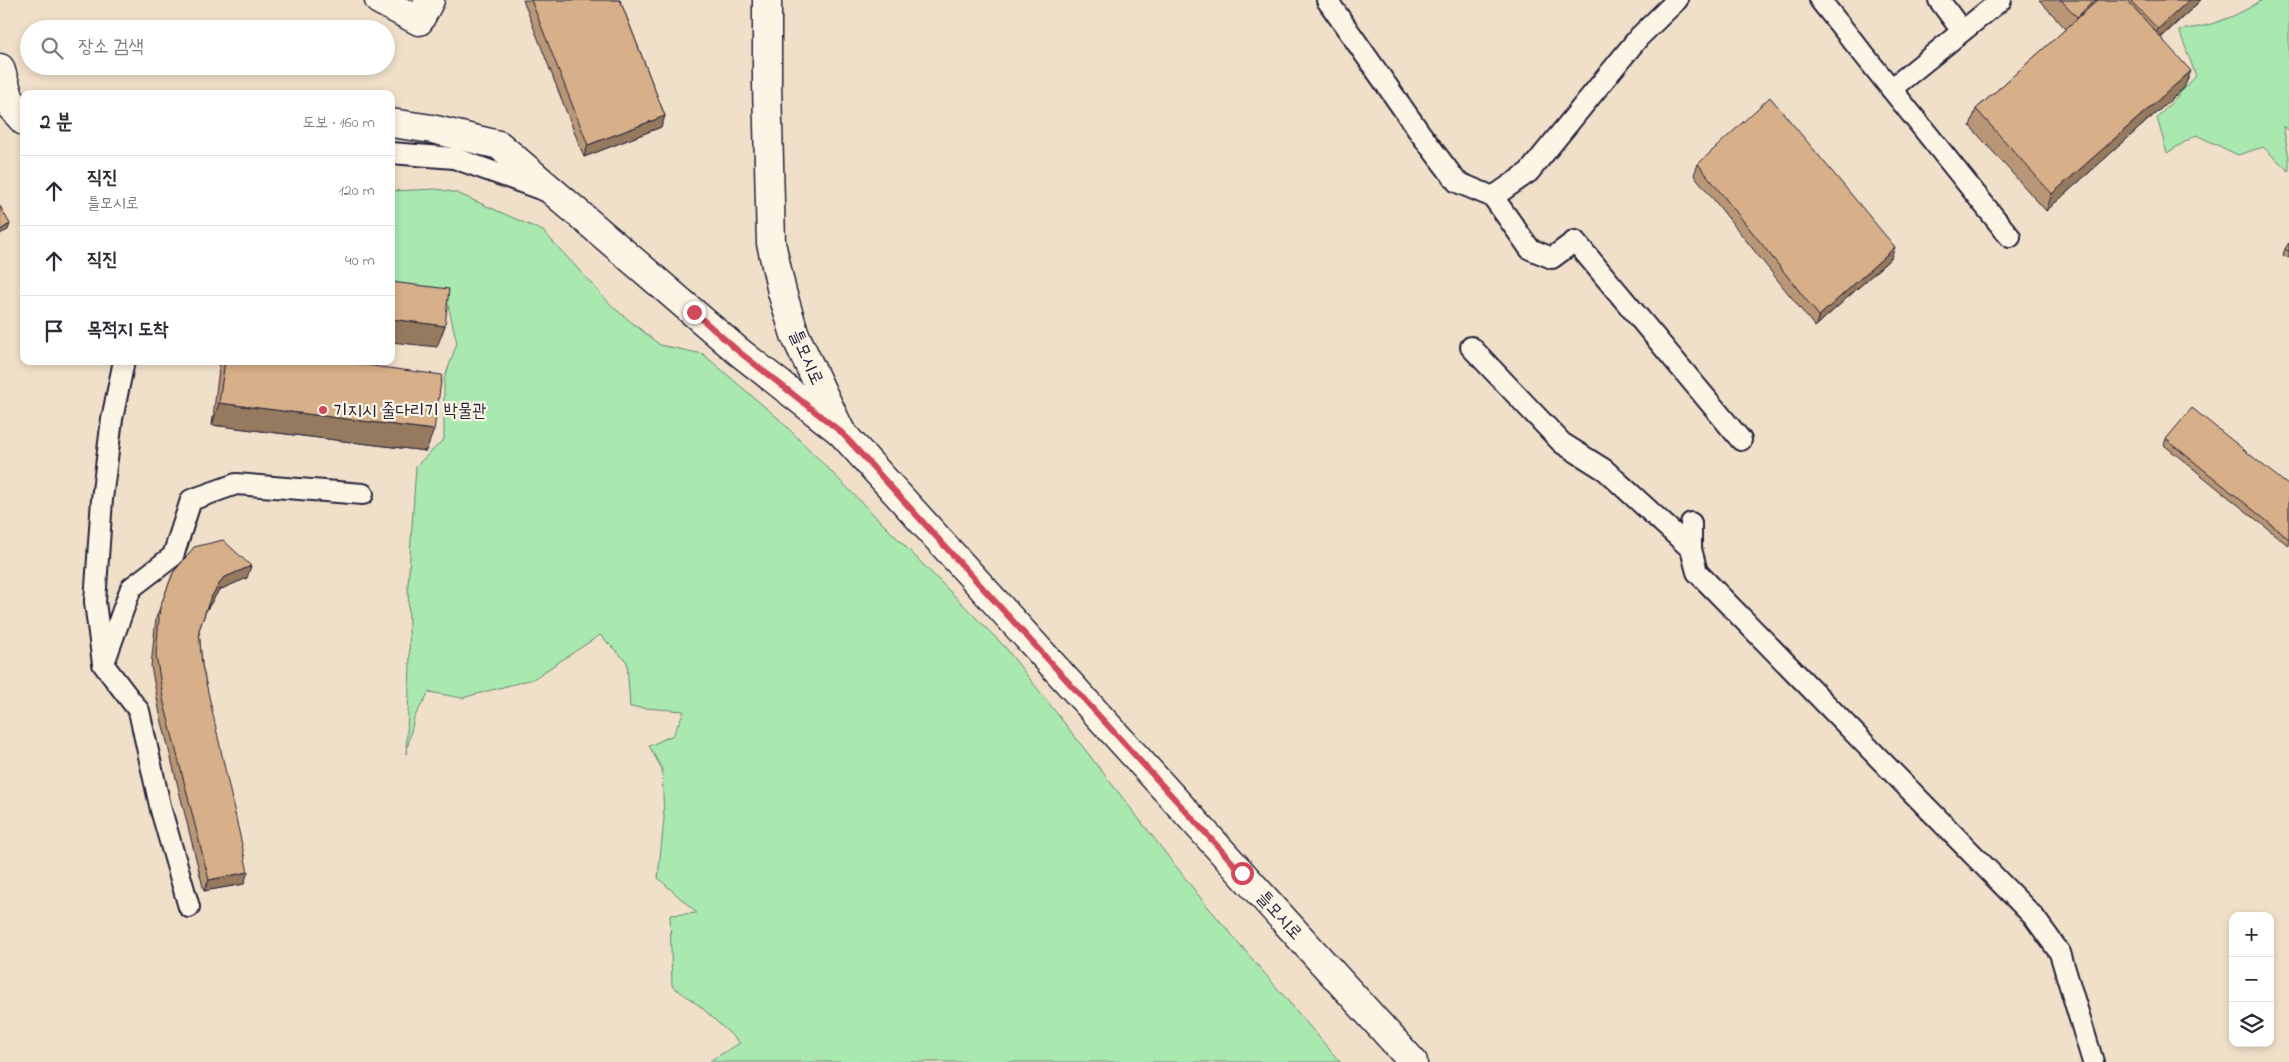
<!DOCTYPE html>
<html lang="ko">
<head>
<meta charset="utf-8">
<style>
  body { margin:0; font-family:"Indie Flower","Poor Story",sans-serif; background:#f2f2f3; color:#2b2b33 }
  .controls { position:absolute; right:15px; bottom:15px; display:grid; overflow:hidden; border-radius:10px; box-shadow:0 2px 8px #0003 }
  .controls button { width:45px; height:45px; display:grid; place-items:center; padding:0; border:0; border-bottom:1px solid #e1e1e2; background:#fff; color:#2b2b33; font:25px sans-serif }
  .stop { position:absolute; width:15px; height:15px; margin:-11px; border:4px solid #d1495b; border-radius:50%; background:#fff }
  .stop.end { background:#d1495b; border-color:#fff; box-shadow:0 1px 5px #0008 }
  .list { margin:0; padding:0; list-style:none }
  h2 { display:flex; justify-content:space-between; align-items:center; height:65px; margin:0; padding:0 20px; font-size:21px }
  h2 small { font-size:16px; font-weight:400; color:#7c7c81 }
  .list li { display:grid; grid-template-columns:32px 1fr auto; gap:15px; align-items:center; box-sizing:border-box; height:70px; padding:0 20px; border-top:1px solid #e1e1e2 }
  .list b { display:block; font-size:19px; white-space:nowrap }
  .list p { margin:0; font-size:16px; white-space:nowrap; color:#7c7c81 }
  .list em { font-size:16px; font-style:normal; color:#7c7c81 }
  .icon { flex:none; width:28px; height:28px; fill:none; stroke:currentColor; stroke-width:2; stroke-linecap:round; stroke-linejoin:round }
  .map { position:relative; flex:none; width:2289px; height:1062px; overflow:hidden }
  .search { position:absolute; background:#fff; box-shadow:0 2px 8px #0003; left:20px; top:20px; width:375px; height:55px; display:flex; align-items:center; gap:12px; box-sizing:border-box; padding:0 18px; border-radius:28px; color:#7c7c81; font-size:19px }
  .panel { position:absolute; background:#fff; box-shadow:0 2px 8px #0003; left:20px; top:90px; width:375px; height:275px; border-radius:10px }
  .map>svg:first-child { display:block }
</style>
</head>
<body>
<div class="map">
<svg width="2289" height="1062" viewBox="0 0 2289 1062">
  <rect width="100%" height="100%" fill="#f1e0c9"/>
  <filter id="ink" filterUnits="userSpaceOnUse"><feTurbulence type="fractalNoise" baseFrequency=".02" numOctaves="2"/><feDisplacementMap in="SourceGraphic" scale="10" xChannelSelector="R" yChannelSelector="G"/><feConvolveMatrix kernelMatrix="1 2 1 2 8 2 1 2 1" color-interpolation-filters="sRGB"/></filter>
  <g filter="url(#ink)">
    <!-- green -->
    <path fill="#a9e8af" stroke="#668575" d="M2262 0H2289V131L2283 126 2289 157V171L2263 147 2238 155 2196 135 2167 153 2157 118 2196 76 2179 30C2210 27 2236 17 2262 0Z
      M437 189 457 193 543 231 614 308 660 345 703 354 779 419 1005 647 1203 901 1340 1062H711V1060L740 1043 700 1006 672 986 670 915 697 913 658 878 664 819 662 769 649 746 673 735 684 711 630 707 627 662 600 635 533 679 462 698 429 692 414 718 406 754 410 668 408 585 416 466 444 439V380L457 343 447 301 391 294V191Z"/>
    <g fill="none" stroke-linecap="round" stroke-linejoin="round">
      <defs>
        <path id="service" d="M1327 0 1420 133 1457 182 1493 197 1529 172 1639 37 1677 0
          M1820 0 2010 237
          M1939 0 1962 31
          M1891 89 2001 0
          M391 153 454 158 546 191
          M1493 197 1530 249 1552 258 1575 241 1741 440
          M1471 347 1562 443 1605 470 1691 549
          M124 361 112 419 102 499 95 602 103 664 139 711 161 810 189 907
          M1691 523V549L1697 572 2034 917 2060 953 2093 1062
          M105 660 131 588 173 556 191 500 236 484 363 494"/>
        <path id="minor" d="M379 0 419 21 430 0
          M0 68 13 109 24 121
          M391 123 432 129 499 145 738 351 841 432"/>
        <path id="secondary" d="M767 0V84L771 243 782 292 795 335 841 432 1413 1062"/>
      </defs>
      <!-- service casing -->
      <use href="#service" stroke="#22223b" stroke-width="24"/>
      <!-- minor casing -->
      <use href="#minor" stroke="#22223b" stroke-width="31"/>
      <!-- secondary casing -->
      <use href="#secondary" stroke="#22223b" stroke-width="31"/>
      <!-- service -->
      <use href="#service" stroke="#fcf5e5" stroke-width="20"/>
      <!-- minor -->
      <use href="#minor" stroke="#fcf5e5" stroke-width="28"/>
      <!-- secondary -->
      <use href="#secondary" stroke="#fcf5e5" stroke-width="28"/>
    </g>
    <!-- wall -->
    <path fill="#b99675" stroke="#22223b" d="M523 0H620L665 116 661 127 584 157Z
      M2039 0H2201L2161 38 2184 88 2046 211 1970 126 1976 109 2066 29Z
      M1698 164 1891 258 1815 327 1694 175Z
      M2289 243V258L2283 255 2285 249Z
      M220 361H334L426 451 212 425Z
      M2166 439 2289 486V546L2164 445Z
      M173 573 247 578 219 590 206 611 199 630 202 665 244 884 204 891 160 714 151 666 156 618Z"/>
    <!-- shaded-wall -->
    <path fill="#967a5f" stroke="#22223b" d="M2095 0H2107L2071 34 2077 17Z
      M2189 0H2201L2151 46 2158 29Z
      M2191 71 2184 88 2046 211 2052 194Z
      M665 116 661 127 584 157 588 145Z
      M10 224 8 230 0 234V230Z
      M1895 247 1891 258 1815 327 1819 316Z
      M391 319 445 326 437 347 391 342Z
      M219 403 434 430 426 451 212 425Z
      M251 566 247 578 219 590 206 611 210 599 223 578Z
      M248 872 244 884 204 891 209 880Z"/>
    <!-- building -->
    <path fill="#d7af88" stroke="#22223b" d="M531 0H620L665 116 588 145Z
      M2061 0H2095L2077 17Z
      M2098 0H2127L2191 71 2052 194 1976 109Z
      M2130 0H2189L2158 29Z
      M1770 97 1895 247 1819 316 1698 164Z
      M0 206 10 224 0 230Z
      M2289 243V251L2285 249Z
      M391 282 449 289 445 326 391 319Z
      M225 361H334L442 375 434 430 219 403Z
      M2192 408 2289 486V539L2166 439Z
      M223 540 251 566 223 578 210 599 199 630 202 665 248 872 209 880 164 703 156 655 160 607 173 573 194 547Z"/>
  </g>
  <g fill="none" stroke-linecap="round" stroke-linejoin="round" filter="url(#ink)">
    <!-- route -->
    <path stroke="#d1495b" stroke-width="6" d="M694 312 738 351 841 432 1242 873"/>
  </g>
  <!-- markers -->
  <circle fill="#d1495b" stroke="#fcf5e5" stroke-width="2" cx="323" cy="410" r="5"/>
  <g text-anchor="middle" stroke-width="4.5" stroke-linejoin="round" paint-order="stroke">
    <!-- street labels -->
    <g font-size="18" fill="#22223b" stroke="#fcf5e5">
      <text transform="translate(807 357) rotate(66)" y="6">틀모시로</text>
      <text transform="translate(1280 915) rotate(48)" y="6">틀모시로</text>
    </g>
    <!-- poi labels -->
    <g font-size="18" fill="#22223b" stroke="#fcf5e5" text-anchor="start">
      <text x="333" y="416">기지시 줄다리기 박물관</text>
    </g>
  </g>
</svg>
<div class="controls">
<button>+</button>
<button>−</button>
<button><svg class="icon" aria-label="layers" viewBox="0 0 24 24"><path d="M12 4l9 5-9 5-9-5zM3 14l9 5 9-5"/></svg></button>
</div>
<div class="stop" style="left:1242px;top:873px"></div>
<div class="stop end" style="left:694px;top:312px"></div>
<div class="search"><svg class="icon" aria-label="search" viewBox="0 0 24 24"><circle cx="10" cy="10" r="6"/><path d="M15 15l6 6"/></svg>장소 검색</div>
<section class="panel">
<h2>2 분<small>도보 · 160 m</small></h2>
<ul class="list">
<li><svg class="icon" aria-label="ahead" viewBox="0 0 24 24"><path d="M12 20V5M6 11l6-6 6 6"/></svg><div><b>직진</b><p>틀모시로</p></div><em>120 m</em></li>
<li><svg class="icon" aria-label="ahead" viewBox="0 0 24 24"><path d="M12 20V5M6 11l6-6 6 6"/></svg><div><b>직진</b></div><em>40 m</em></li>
<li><svg class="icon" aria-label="arrive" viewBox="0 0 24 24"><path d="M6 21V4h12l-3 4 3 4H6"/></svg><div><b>목적지 도착</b></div></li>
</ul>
</section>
</div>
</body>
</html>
